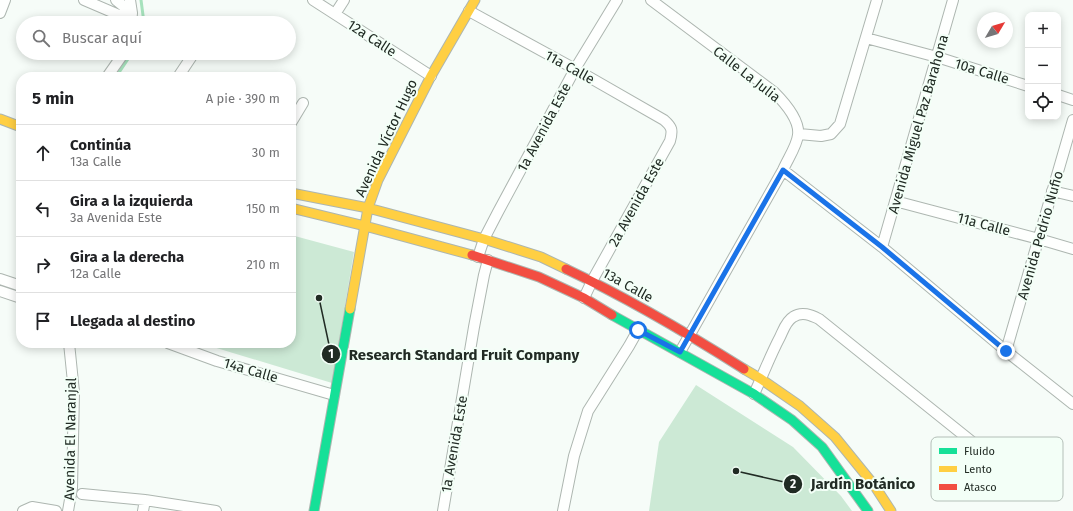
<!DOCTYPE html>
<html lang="es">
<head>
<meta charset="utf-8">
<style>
  body { margin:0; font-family:"Fira Sans",sans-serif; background:#f6f6f6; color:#202124 }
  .controls { position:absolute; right:12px; top:12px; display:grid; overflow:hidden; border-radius:8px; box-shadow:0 2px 10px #0003 }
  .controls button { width:36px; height:36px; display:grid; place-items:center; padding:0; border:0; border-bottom:1px solid #e0e0e0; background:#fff; color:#202124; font:20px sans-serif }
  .compass { position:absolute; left:977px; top:12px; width:36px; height:36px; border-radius:50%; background:#fff; box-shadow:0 2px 10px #0003; rotate:52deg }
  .stop { position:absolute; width:12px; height:12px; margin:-9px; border:3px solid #1a73e8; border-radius:50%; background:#fff }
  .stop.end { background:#1a73e8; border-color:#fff; box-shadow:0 1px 4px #0008 }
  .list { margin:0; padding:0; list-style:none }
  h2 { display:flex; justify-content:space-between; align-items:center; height:52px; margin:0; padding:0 16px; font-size:17px }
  h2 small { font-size:13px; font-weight:400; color:#757577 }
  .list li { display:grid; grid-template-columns:26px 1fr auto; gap:12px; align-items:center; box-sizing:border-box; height:56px; padding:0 16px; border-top:1px solid #e0e0e0 }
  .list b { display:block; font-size:15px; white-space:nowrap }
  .list p { margin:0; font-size:13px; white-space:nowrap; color:#757577 }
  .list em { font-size:13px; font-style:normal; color:#757577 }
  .icon { flex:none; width:22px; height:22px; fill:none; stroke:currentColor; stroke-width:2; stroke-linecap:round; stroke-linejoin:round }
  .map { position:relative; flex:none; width:1073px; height:511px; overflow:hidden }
  .search { position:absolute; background:#fff; box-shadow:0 2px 10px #0003; left:16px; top:16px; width:280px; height:44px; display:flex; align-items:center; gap:10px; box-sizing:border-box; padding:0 14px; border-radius:22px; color:#757577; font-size:15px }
  .panel { position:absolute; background:#fff; box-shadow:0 2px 10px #0003; left:16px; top:72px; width:280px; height:276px; border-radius:16px }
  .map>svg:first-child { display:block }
</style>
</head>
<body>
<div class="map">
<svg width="1073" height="511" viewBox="0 0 1073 511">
  <rect width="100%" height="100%" fill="#f6fcf8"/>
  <!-- green -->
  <path fill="#cce9d5" d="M291 235 354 252 332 383 200 343H291Z
    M696 385 793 447 841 496 852 511H649L659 442Z"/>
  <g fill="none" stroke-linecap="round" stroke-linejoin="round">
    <!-- stream -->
    <path stroke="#a6e2bc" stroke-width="3" d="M141 0 144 23
      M116 77 132 53"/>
    <defs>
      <path id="street" d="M84 0 119 15 132 13
        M116 0 132 13
        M130 0 132 13 131 23
        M313 0 431 76
        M651 0 774 92C784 102 800 120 798 135 797 146 787 160 783 170L680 352
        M469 11 575 69 664 120C672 127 673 130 670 141L592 281 584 298
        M0 13 5 0
        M335 14 344 0
        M866 38 937 57 1028 86
        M107 77 121 57 122 53
        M178 77 194 53
        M1058 95 1073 100
        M291 123 303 103
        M799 134 821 136 831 134 840 124 877 0
        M783 170 882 247 1006 351 1073 404
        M1052 191 1073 196
        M895 201 1039 239 1073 249
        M882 247 953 0
        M478 257 484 239 498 212 575 69 617 0
        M0 279 21 286
        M0 291 21 298
        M168 343 217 361 334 395
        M1006 351 1073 120
        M754 394C763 375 770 356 780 337 783 331 786 321 793 317 802 311 811 315 819 319L1032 490
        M82 494 145 500 216 511
        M23 511 32 507 56 511
        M68 511 72 488 74 392 69 343
        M143 511 145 500
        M443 511 474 327 484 275 488 260
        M563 511 574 456 588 411 629 346 638 330"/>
      <path id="fast" d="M612 315 754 394 792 420 822 447 868 511
        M314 511 350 309"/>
      <path id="slow" d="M0 119 21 127
        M291 193 368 208 484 239 541 257 566 269
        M291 208 365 226 472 255
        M350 309 368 208 378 180 431 76 475 0
        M744 369 761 379 800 406 835 437 874 485 891 511"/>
      <path id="jam" d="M472 255 539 277 584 298 612 315
        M566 269C628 298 687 333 744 369"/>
    </defs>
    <!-- street casing -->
    <use href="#street" stroke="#adb6b0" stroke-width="12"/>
    <!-- fast casing -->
    <use href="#fast" stroke="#adb6b0" stroke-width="11"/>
    <!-- slow casing -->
    <use href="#slow" stroke="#adb6b0" stroke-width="11"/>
    <!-- jam casing -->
    <use href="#jam" stroke="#adb6b0" stroke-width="11"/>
    <!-- street -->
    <use href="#street" stroke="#fefffe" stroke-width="10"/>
    <!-- fast -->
    <use href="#fast" stroke="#16e098" stroke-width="9"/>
    <!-- slow -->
    <use href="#slow" stroke="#ffcf43" stroke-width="9"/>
    <!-- jam -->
    <use href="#jam" stroke="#f24e42" stroke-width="9"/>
  </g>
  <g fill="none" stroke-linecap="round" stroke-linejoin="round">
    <!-- route -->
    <path stroke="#1a73e8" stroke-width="5" d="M638 330 680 352 783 170 882 247 1006 351"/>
  </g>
  <g text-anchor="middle" stroke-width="4" stroke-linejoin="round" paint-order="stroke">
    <!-- street labels -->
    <g font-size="14" fill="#212b24" stroke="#f3fff7">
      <text transform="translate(372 38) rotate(33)" y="5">12a Calle</text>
      <text transform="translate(570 67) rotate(29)" y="5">11a Calle</text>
      <text transform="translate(982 71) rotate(17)" y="5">10a Calle</text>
      <text transform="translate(747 74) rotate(38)" y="5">Calle La Julia</text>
      <text transform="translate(918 124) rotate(-74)" y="5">Avenida Miguel Paz Barahona</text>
      <text transform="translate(544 127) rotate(-62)" y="5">1a Avenida Este</text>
      <text transform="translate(386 138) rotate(-65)" y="5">Avenida Víctor Hugo</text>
      <text transform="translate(636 202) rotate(-61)" y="5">2a Avenida Este</text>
      <text transform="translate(984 224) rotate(15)" y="5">11a Calle</text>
      <text transform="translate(1040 235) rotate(-74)" y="5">Avenida Pedrio Nufio</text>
      <text transform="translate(628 285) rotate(29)" y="5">13a Calle</text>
      <text transform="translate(251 370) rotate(16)" y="5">14a Calle</text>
      <text transform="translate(70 439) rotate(-89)" y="5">Avenida El Naranjal</text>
      <text transform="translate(454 444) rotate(-80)" y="5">1a Avenida Este</text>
    </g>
  </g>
  <!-- legend -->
  <rect x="931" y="437" width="132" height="64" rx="6" fill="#f3fff7" stroke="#b4bfb8" stroke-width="1"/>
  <rect x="939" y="448" width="18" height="6" fill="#16e098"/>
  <rect x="939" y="466" width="18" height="6" fill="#ffcf43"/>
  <rect x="939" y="484" width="18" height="6" fill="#f24e42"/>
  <g font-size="11" fill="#212b24">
    <text x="964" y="455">Fluido</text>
    <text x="964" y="473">Lento</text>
    <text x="964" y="491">Atasco</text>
  </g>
  <!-- callouts -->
  <path fill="none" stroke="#212b24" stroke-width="1.5" d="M319 298L331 354M736 471L793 484"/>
  <g fill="#212b24" stroke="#f3fff7" stroke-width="1.5">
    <circle cx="319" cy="298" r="4"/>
    <circle cx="736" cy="471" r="4"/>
    <circle cx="331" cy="354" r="10"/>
    <circle cx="793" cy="484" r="10"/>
  </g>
  <g font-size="12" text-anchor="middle" font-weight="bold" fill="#fff">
    <text x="331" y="358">1</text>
    <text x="793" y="488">2</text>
  </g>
  <g font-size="15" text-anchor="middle" font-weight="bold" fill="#212b24" stroke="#f3fff7" stroke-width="4" stroke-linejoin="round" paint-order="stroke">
    <text x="464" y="360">Research Standard Fruit Company</text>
    <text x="863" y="489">Jardín Botánico</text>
  </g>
</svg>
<div class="controls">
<button>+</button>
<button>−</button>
<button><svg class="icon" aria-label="locate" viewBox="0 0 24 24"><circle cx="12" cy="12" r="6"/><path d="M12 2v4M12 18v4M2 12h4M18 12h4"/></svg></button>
</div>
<svg class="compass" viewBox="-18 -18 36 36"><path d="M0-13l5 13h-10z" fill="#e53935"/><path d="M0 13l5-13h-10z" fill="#757577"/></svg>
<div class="stop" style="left:638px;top:330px"></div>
<div class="stop end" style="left:1006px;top:351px"></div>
<div class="search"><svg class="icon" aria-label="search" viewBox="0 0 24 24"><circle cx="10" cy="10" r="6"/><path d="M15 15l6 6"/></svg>Buscar aquí</div>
<section class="panel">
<h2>5 min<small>A pie · 390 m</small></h2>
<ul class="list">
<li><svg class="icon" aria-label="ahead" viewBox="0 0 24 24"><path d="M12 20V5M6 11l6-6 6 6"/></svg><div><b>Continúa</b><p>13a Calle</p></div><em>30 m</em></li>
<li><svg class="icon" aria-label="left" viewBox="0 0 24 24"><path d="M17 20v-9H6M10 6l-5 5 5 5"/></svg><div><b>Gira a la izquierda</b><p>3a Avenida Este</p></div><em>150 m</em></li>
<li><svg class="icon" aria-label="right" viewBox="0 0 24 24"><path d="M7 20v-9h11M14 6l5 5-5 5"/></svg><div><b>Gira a la derecha</b><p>12a Calle</p></div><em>210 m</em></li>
<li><svg class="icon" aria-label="arrive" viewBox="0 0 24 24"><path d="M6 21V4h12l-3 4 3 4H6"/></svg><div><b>Llegada al destino</b></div></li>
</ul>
</section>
</div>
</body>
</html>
